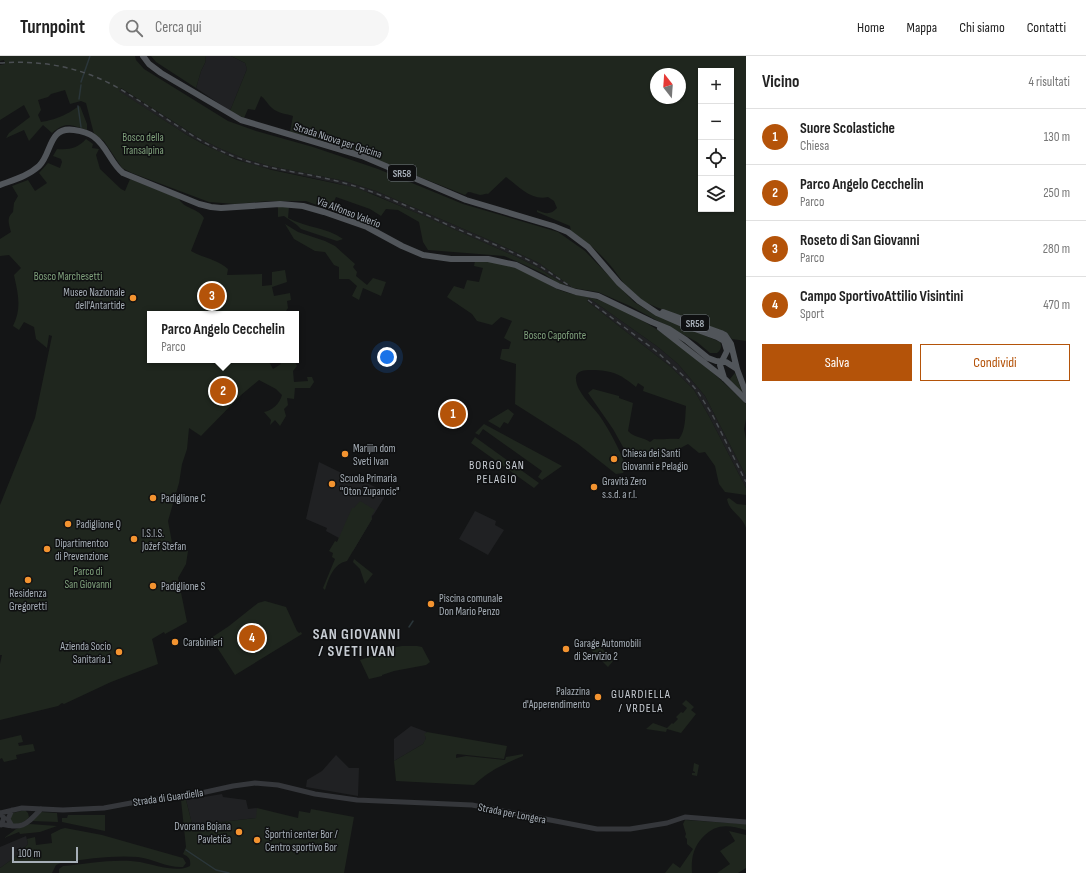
<!DOCTYPE html>
<html lang="it">
<head>
<meta charset="utf-8">
<style>
  body { margin:0; font-family:"Sofia Sans Condensed",sans-serif; background:#f6f6f6; color:#222 }
  .controls { position:absolute; right:12px; top:12px; display:grid; overflow:hidden; border-radius:0px; box-shadow:0 1px 3px #0004 }
  .controls button { width:36px; height:36px; display:grid; place-items:center; padding:0; border:0; border-bottom:1px solid #e0e0e0; background:#fff; color:#222; font:20px sans-serif }
  .compass { position:absolute; left:650px; top:12px; width:36px; height:36px; border-radius:50%; background:#fff; box-shadow:0 1px 3px #0004; rotate:343deg }
  .scale { position:absolute; left:12px; bottom:10px; width:66px; box-sizing:border-box; padding-left:4px; border:2px solid #a6aeb7; border-top:0; font-size:11px; line-height:14px; white-space:nowrap; color:#a6aeb7; -webkit-text-stroke:3px #0f1011; paint-order:stroke }
  .you { position:absolute; left:387px; top:301px; width:14px; height:14px; margin:-10px; border:3px solid #fff; border-radius:50%; background:#1a73e8; box-shadow:0 0 0 6px #1a73e833 }
  .badge { display:grid; place-items:center; width:26px; height:26px; border-radius:50%; background:#b45309; color:#fff; font-size:13px; font-weight:700 }
  .pin { position:absolute; translate:-50% -50%; border:2px solid #fff; box-shadow:0 1px 4px #0006 }
  .popup { position:absolute; left:147px; top:255px; width:152px; height:52px; box-sizing:border-box; display:grid; place-content:center; border-radius:0px; background:#fff; filter:drop-shadow(0 1px 3px #0005); font-size:13px; white-space:nowrap; color:#767676 }
  .popup b { font-size:15px; color:#222 }
  .popup::after { content:''; position:absolute; left:50%; top:100%; margin-left:-8px; border:8px solid transparent; border-top-color:#fff }
  .list { margin:0; padding:0; list-style:none }
  h2 { display:flex; justify-content:space-between; align-items:center; height:52px; margin:0; padding:0 16px; font-size:17px }
  h2 small { font-size:13px; font-weight:400; color:#767676 }
  .list li { display:grid; grid-template-columns:26px 1fr auto; gap:12px; align-items:center; box-sizing:border-box; height:56px; padding:0 16px; border-top:1px solid #e0e0e0 }
  .list b { display:block; font-size:15px; white-space:nowrap }
  .list p { margin:0; font-size:13px; white-space:nowrap; color:#767676 }
  .list em { font-size:13px; font-style:normal; color:#767676 }
  .actions { display:flex; gap:8px; padding:12px 16px }
  .actions a { flex:1; padding:9px 0; border:1px solid #b45309; border-radius:0px; text-align:center; font-size:14px; color:#b45309 }
  .actions .main { background:#b45309; color:#fff }
  .icon { flex:none; width:22px; height:22px; fill:none; stroke:currentColor; stroke-width:2; stroke-linecap:round; stroke-linejoin:round }
  .map { position:relative; flex:none; width:746px; height:817px; overflow:hidden }
  header { display:flex; align-items:center; gap:24px; box-sizing:border-box; height:56px; padding:0 20px; background:#fff; border-bottom:1px solid #e0e0e0 }
  header strong { font-size:19px }
  nav { display:flex; gap:22px; margin-inline-start:auto; font-size:14px }
  .search { width:280px; height:36px; background:#f6f6f6; display:flex; align-items:center; gap:10px; box-sizing:border-box; padding:0 14px; border-radius:22px; color:#767676; font-size:15px }
  main { display:flex }
  aside { flex:1; background:#fff }
  .map>svg:first-child { display:block }
</style>
</head>
<body>
<header>
<strong>Turnpoint</strong>
<div class="search"><svg class="icon" aria-label="search" viewBox="0 0 24 24"><circle cx="10" cy="10" r="6"/><path d="M15 15l6 6"/></svg>Cerca qui</div>
<nav><a>Home</a><a>Mappa</a><a>Chi siamo</a><a>Contatti</a></nav>
</header>
<main>
<div class="map">
<svg width="746" height="817" viewBox="0 0 746 817">
  <rect width="100%" height="100%" fill="#141516"/>
  <!-- built -->
  <path fill="#202123" d="M206 0H231L245 7 247 13 230 55 196 32 201 15 205 7Z
    M120 32 199 82 219 92 245 103 270 110 345 125 376 135 496 187 539 207 573 232 567 230 537 211 517 201 373 138 336 127 252 109 221 97 187 79 118 35Z
    M589 242 658 291 678 308 705 340 746 420V432L710 362 694 334 671 311 587 245Z
    M319 406 364 428 365 426 387 437 374 458 372 460V463L353 495 337 487 339 482 326 475 327 472 306 463Z
    M475 455 496 465 495 469 504 474 488 499 459 483Z
    M411 670 427 676 425 678 426 682 425 685 423 688 394 705V683Z
    M336 699 349 712H359L358 740 306 731 307 724 322 715Z
    M222 738 223 741 246 744 248 753 257 752V762L221 766 193 772 186 744Z
    M26 780 28 788 14 802 0 812V791Z"/>
  <!-- green -->
  <path fill="#1f261e" fill-rule="evenodd" d="M0 0H135L136 4 144 13 228 65 256 75 313 91 378 113 463 148 558 176 585 195 634 246 650 256 720 286C722 290 721 294 717 297H710L697 286 630 250 598 236 573 232 539 207 496 187 376 135 345 125 270 110 245 103 219 92 199 82 121 32 119 35 187 79 203 88 237 104 272 114 357 132 424 160 517 201 537 211 567 230 556 226 544 218 523 208 504 200 428 194 423 186 419 166 398 154 386 153 381 160 370 153 336 141 330 154 306 145H269L235 148 209 146 132 117 122 112 104 85 94 78 86 47 81 45 70 48 65 34 51 38 48 41 38 44 41 54 38 59 41 66C48 65 59 62 66 58 71 56 75 52 80 50L87 68V74C69 69 67 65 52 77L43 69 29 85 24 74 6 82 9 77 30 61 24 49 0 64V9L5 8 4 4 0 5Z
    M151 0H206L205 7 201 15 196 32 156 6Z
    M231 0H746V285L732 283 726 276 702 268 703 263 697 261 696 265C679 259 650 251 636 240 625 231 619 220 610 209 597 194 587 186 571 175L570 170 537 156V154C545 158 551 159 557 152L554 145 548 141C531 145 518 130 506 121L488 138C485 137 483 139 480 139 475 138 472 136 468 136L465 139 362 98 339 89 290 76 293 60C287 58 277 57 272 52 268 49 267 45 261 40L255 54 248 53 244 62 230 55 247 13 245 7ZM701 15H731V153H701ZM656 18H680V42H656Z
    M86 83 93 88 92 92 99 93 96 99 100 113 121 133 125 135 130 123 178 142C185 154 197 151 204 162L191 195C203 202 219 204 228 213L227 219 262 218V230L272 229V216L285 214 287 226 272 231 274 240 290 237 291 244 287 245 288 252 284 258H150V304H268L273 313 281 308 278 304H294L297 310 293 315 294 326 308 325 307 321H312L314 326 310 332H295L294 343 287 342 288 349 284 353 286 360 280 370 275 364 270 369 271 364 264 356C272 355 280 347 282 339L276 333 259 324 241 339 201 380 189 372 187 393 182 408 179 427 168 465 173 492 188 495 186 508 178 522 187 566 165 578 164 576 152 583 158 608 111 626 64 648 62 647 58 650 0 664V608L2 599H0V449L35 362 52 280 49 279 47 292 36 283 34 271 24 266 19 274 13 270C22 252 18 238 14 219L21 212 9 199 0 200V183L11 176C9 168 6 162 13 156L14 147 18 140 12 130 28 124 35 135 47 127 39 117 48 107 60 112 62 106 61 103 53 100 57 93C70 94 78 92 86 83Z
    M278 151H289L288 162C307 172 326 171 343 183L337 185 301 173 297 169 284 160 278 161Z
    M285 168 298 176 325 185 335 190 355 208 353 211 357 216 356 220 367 229 373 222 386 226 381 240 363 232 359 244 352 240 357 230 349 223H339V211L334 209 325 196 315 195 294 183Z
    M475 205C487 205 499 207 511 210 528 214 542 226 557 233 573 240 591 240 607 247 660 269 706 308 746 348V363L744 373 746 383V420L705 340 678 308 658 291 589 242 587 245 671 311 694 334 710 362 746 432V439L725 436 719 428 715 410 705 396 699 397 688 388 660 403C649 396 639 396 627 398L613 373 588 337 593 333 619 340V342L633 347 628 375C634 382 644 381 650 386L654 383C663 384 671 382 679 383 686 374 685 360 686 350L643 335 644 331 638 327 636 331C621 319 615 315 595 314 588 314 575 313 576 323 576 335 592 350 599 359 610 375 619 392 626 411L623 417 616 418 578 388 515 348 516 308 500 303 502 293H509L511 286 504 282 512 265 501 261 492 269 477 265 472 258 447 241 454 230 464 233 467 224 479 226 483 212 474 210Z
    M735 317 743 338 731 325 730 323Z
    M508 353 514 358 508 368 504 366 500 372 488 365Z
    M484 368 562 410 542 424 538 421 542 415 483 373 479 379 475 377Z
    M475 381 539 427 534 432 471 387Z
    M729 442 737 448 746 449V472C743 460 729 456 727 443Z
    M360 445 375 454 371 461 372 463 347 505C333 508 329 522 325 534L323 532 335 503 332 501 333 497 329 495 335 485 337 486 352 452H354Z
    M354 503 373 518 365 528 360 513 353 506Z
    M265 545 286 551 297 575 299 577 301 576 302 578 235 619 211 582 229 570 258 547Z
    M597 588 614 604 608 611 591 594Z
    M402 590H417L422 591 430 606 426 609 394 615 382 619V620L369 623 360 604 372 600V597L381 598V594Z
    M686 644 694 651 691 654 696 658 681 677 667 673 666 676 646 673 653 667 667 672 672 667 673 668 678 663 676 661 681 656 683 657 687 652 682 648Z
    M427 676 507 690 504 703 457 698 456 699V702L466 700 505 704 506 701 523 698V700C504 708 490 714 474 729L396 725 394 705 423 688 426 682 424 678Z
    M21 679 23 686 18 687 19 690 33 688 35 695 16 699 17 703 4 706 2 702 0 703V684Z
    M694 707 699 709 697 720 692 719V717H695V716L693 715Z
    M181 744H186L193 772 221 766 256 762 257 752 298 762 299 755 310 757 311 753 354 761 344 817H59V813L63 810C87 808 115 802 140 806 155 809 177 817 190 810 191 803 189 801 183 798L186 791Z
    M25 754 28 757 29 761C25 766 19 769 12 768L10 760 13 757Z
    M41 756 57 757 58 766 32 765Z
    M68 759H105V775L62 766V762H67Z
    M685 764 746 768V774C728 769 716 767 702 782 693 792 691 803 692 817H665L673 807 680 812 693 793 687 788V783L685 781 686 778 683 768Z
    M30 768 57 770 40 776 20 778 19 776 4 782 16 773Z
    M65 772 102 779 183 802 186 807 183 811C168 812 153 803 138 801 113 799 88 803 63 806L56 809 52 817H0V812L14 802 28 788 27 783 35 781 36 789 52 787 51 778 61 773Z
    M729 775 746 779V812L738 817H717L730 808 720 795 735 785Z"/>
  <g fill="none" stroke-linecap="round" stroke-linejoin="round">
    <!-- stream -->
    <path stroke="#2b363a" stroke-width="1.5" d="M81 26 90 0
      M79 43 81 29
      M78 50 81 71
      M409 571 413 565
      M186 794 216 814 229 817"/>
    <!-- minor -->
    <path stroke="#35373b" stroke-width="5" d="M12 754 8 763 12 770
      M0 757 22 752 63 754 104 752 147 744 183 741 233 730 255 727 278 729 315 738 357 744 472 749 597 773H630L667 767 685 761 746 766
      M0 757 4 762 1 769
      M0 768C23 773 25 770 41 753"/>
    <!-- major -->
    <path stroke="#51555a" stroke-width="6" d="M143 0 149 8 161 17 241 64 362 100 466 144 553 170 568 176 588 191 619 227 639 245 657 257 687 270 717 281 724 285 727 295 720 309 724 322
      M0 129C13 124 28 120 39 110 52 98 48 70 74 74 81 75 89 77 94 81 107 90 111 108 123 117L199 148 211 151 221 152 280 148 303 150 324 156 367 171 402 190 423 199 451 203H488L516 209 558 230 576 236 598 240 652 266 669 273 686 284 708 302 716 305 726 306 737 313
      M663 256 721 277 725 279 731 288 737 313 746 337
      M660 272 724 322 746 344"/>
    <!-- rail -->
    <path stroke="#4a4e52" stroke-width="1.5" stroke-dasharray="5 4" stroke-linecap="butt" d="M0 7C38 4 75 10 109 27 153 50 189 83 235 101 272 115 311 117 348 128 382 138 414 153 446 168 475 181 506 192 534 207 547 214 559 223 571 231
      M588 244 656 295 688 324 698 336 713 360 746 426"/>
  </g>
  <!-- markers -->
  <g fill="#f39330" stroke="#0f1011" stroke-width="1.5">
    <circle cx="133" cy="242" r="4"/>
    <circle cx="345" cy="398" r="4"/>
    <circle cx="614" cy="403" r="4"/>
    <circle cx="332" cy="428" r="4"/>
    <circle cx="594" cy="431" r="4"/>
    <circle cx="153" cy="442" r="4"/>
    <circle cx="68" cy="468" r="4"/>
    <circle cx="134" cy="483" r="4"/>
    <circle cx="47" cy="493" r="4"/>
    <circle cx="28" cy="524" r="4"/>
    <circle cx="153" cy="530" r="4"/>
    <circle cx="431" cy="548" r="4"/>
    <circle cx="175" cy="586" r="4"/>
    <circle cx="566" cy="593" r="4"/>
    <circle cx="119" cy="596" r="4"/>
    <circle cx="598" cy="641" r="4"/>
    <circle cx="239" cy="776" r="4"/>
    <circle cx="257" cy="784" r="4"/>
  </g>
  <g text-anchor="middle" stroke-width="3" stroke-linejoin="round" paint-order="stroke">
    <!-- shield labels -->
    <g fill="#0f1011" stroke="#797f85" stroke-width="1">
      <rect x="388" y="109" width="28" height="16" rx="3"/>
      <rect x="681" y="259" width="28" height="16" rx="3"/>
    </g>
    <g font-size="10" font-weight="bold" fill="#a6aeb7">
      <text x="402" y="121">SR58</text>
      <text x="695" y="271">SR58</text>
    </g>
    <!-- park labels -->
    <g font-size="11" fill="#80a27d" stroke="#0f1011">
      <text x="143" y="85">Bosco della<tspan x="143" dy="13">Transalpina</tspan></text>
      <text x="68" y="224">Bosco Marchesetti</text>
      <text x="555" y="283">Bosco Capofonte</text>
      <text x="88" y="519">Parco di<tspan x="88" dy="13">San Giovanni</tspan></text>
    </g>
    <!-- street labels -->
    <g font-size="11" fill="#a6aeb7" stroke="#0f1011">
      <text transform="translate(338 84) rotate(18)" y="4">Strada Nuova per Opicina</text>
      <text transform="translate(349 156) rotate(21)" y="4">Via Alfonso Valerio</text>
      <text transform="translate(168 741) rotate(-8)" y="4">Strada di Guardiella</text>
      <text transform="translate(512 757) rotate(11)" y="4">Strada per Longera</text>
    </g>
    <!-- poi labels -->
    <g font-size="11" fill="#a6aeb7" stroke="#0f1011" text-anchor="start">
      <text x="125" y="240" text-anchor="end">Museo Nazionale<tspan x="125" dy="13">dell'Antartide</tspan></text>
      <text x="353" y="396">Marijin dom<tspan x="353" dy="13">Sveti Ivan</tspan></text>
      <text x="622" y="401">Chiesa dei Santi<tspan x="622" dy="13">Giovanni e Pelagio</tspan></text>
      <text x="340" y="426">Scuola Primaria<tspan x="340" dy="13">"Oton Zupancic"</tspan></text>
      <text x="602" y="429">Gravità Zero<tspan x="602" dy="13">s.s.d. a r.l.</tspan></text>
      <text x="161" y="446">Padiglione C</text>
      <text x="76" y="472">Padiglione Q</text>
      <text x="142" y="481">I.S.I.S.<tspan x="142" dy="13">Jožef Stefan</tspan></text>
      <text x="55" y="491">Dipartimentoo<tspan x="55" dy="13">di Prevenzione</tspan></text>
      <text x="161" y="534">Padiglione S</text>
      <text x="28" y="541" text-anchor="middle">Residenza<tspan x="28" dy="13">Gregoretti</tspan></text>
      <text x="439" y="546">Piscina comunale<tspan x="439" dy="13">Don Mario Penzo</tspan></text>
      <text x="183" y="590">Carabinieri</text>
      <text x="574" y="591">Garage Automobili<tspan x="574" dy="13">di Servizio 2</tspan></text>
      <text x="111" y="594" text-anchor="end">Azienda Socio<tspan x="111" dy="13">Sanitaria 1</tspan></text>
      <text x="590" y="639" text-anchor="end">Palazzina<tspan x="590" dy="13">d'Apperendimento</tspan></text>
      <text x="231" y="774" text-anchor="end">Dvorana Bojana<tspan x="231" dy="13">Pavletiča</tspan></text>
      <text x="265" y="782">Športni center Bor /<tspan x="265" dy="13">Centro sportivo Bor</tspan></text>
    </g>
    <!-- neighbourhood labels -->
    <g font-size="12" letter-spacing="1" fill="#c7ccd3" stroke="#0f1011">
      <text x="497" y="413">BORGO SAN<tspan x="497" dy="14">PELAGIO</tspan></text>
      <text x="641" y="642">GUARDIELLA<tspan x="641" dy="14">/ VRDELA</tspan></text>
    </g>
    <!-- district labels -->
    <g font-size="15" font-weight="bold" letter-spacing="1" fill="#c7ccd3" stroke="#0f1011">
      <text x="357" y="583">SAN GIOVANNI<tspan x="357" dy="17">/ SVETI IVAN</tspan></text>
    </g>
  </g>
</svg>
<div class="controls">
<button>+</button>
<button>−</button>
<button><svg class="icon" aria-label="locate" viewBox="0 0 24 24"><circle cx="12" cy="12" r="6"/><path d="M12 2v4M12 18v4M2 12h4M18 12h4"/></svg></button>
<button><svg class="icon" aria-label="layers" viewBox="0 0 24 24"><path d="M12 4l9 5-9 5-9-5zM3 14l9 5 9-5"/></svg></button>
</div>
<svg class="compass" viewBox="-18 -18 36 36"><path d="M0-13l5 13h-10z" fill="#e53935"/><path d="M0 13l5-13h-10z" fill="#767676"/></svg>
<div class="scale">100 m</div>
<div class="you"></div>
<div class="pin badge" style="left:453px;top:358px">1</div>
<div class="pin badge" style="left:223px;top:335px">2</div>
<div class="popup"><b>Parco Angelo Cecchelin</b>Parco</div>
<div class="pin badge" style="left:212px;top:240px">3</div>
<div class="pin badge" style="left:252px;top:582px">4</div>
</div>
<aside>
<h2>Vicino<small>4 risultati</small></h2>
<ul class="list">
<li><span class="badge">1</span><div><b>Suore Scolastiche</b><p>Chiesa</p></div><em>130 m</em></li>
<li><span class="badge">2</span><div><b>Parco Angelo Cecchelin</b><p>Parco</p></div><em>250 m</em></li>
<li><span class="badge">3</span><div><b>Roseto di San Giovanni</b><p>Parco</p></div><em>280 m</em></li>
<li><span class="badge">4</span><div><b>Campo SportivoAttilio Visintini</b><p>Sport</p></div><em>470 m</em></li>
</ul>
<div class="actions"><a class="main">Salva</a><a>Condividi</a></div>
</aside>
</main>
</body>
</html>
